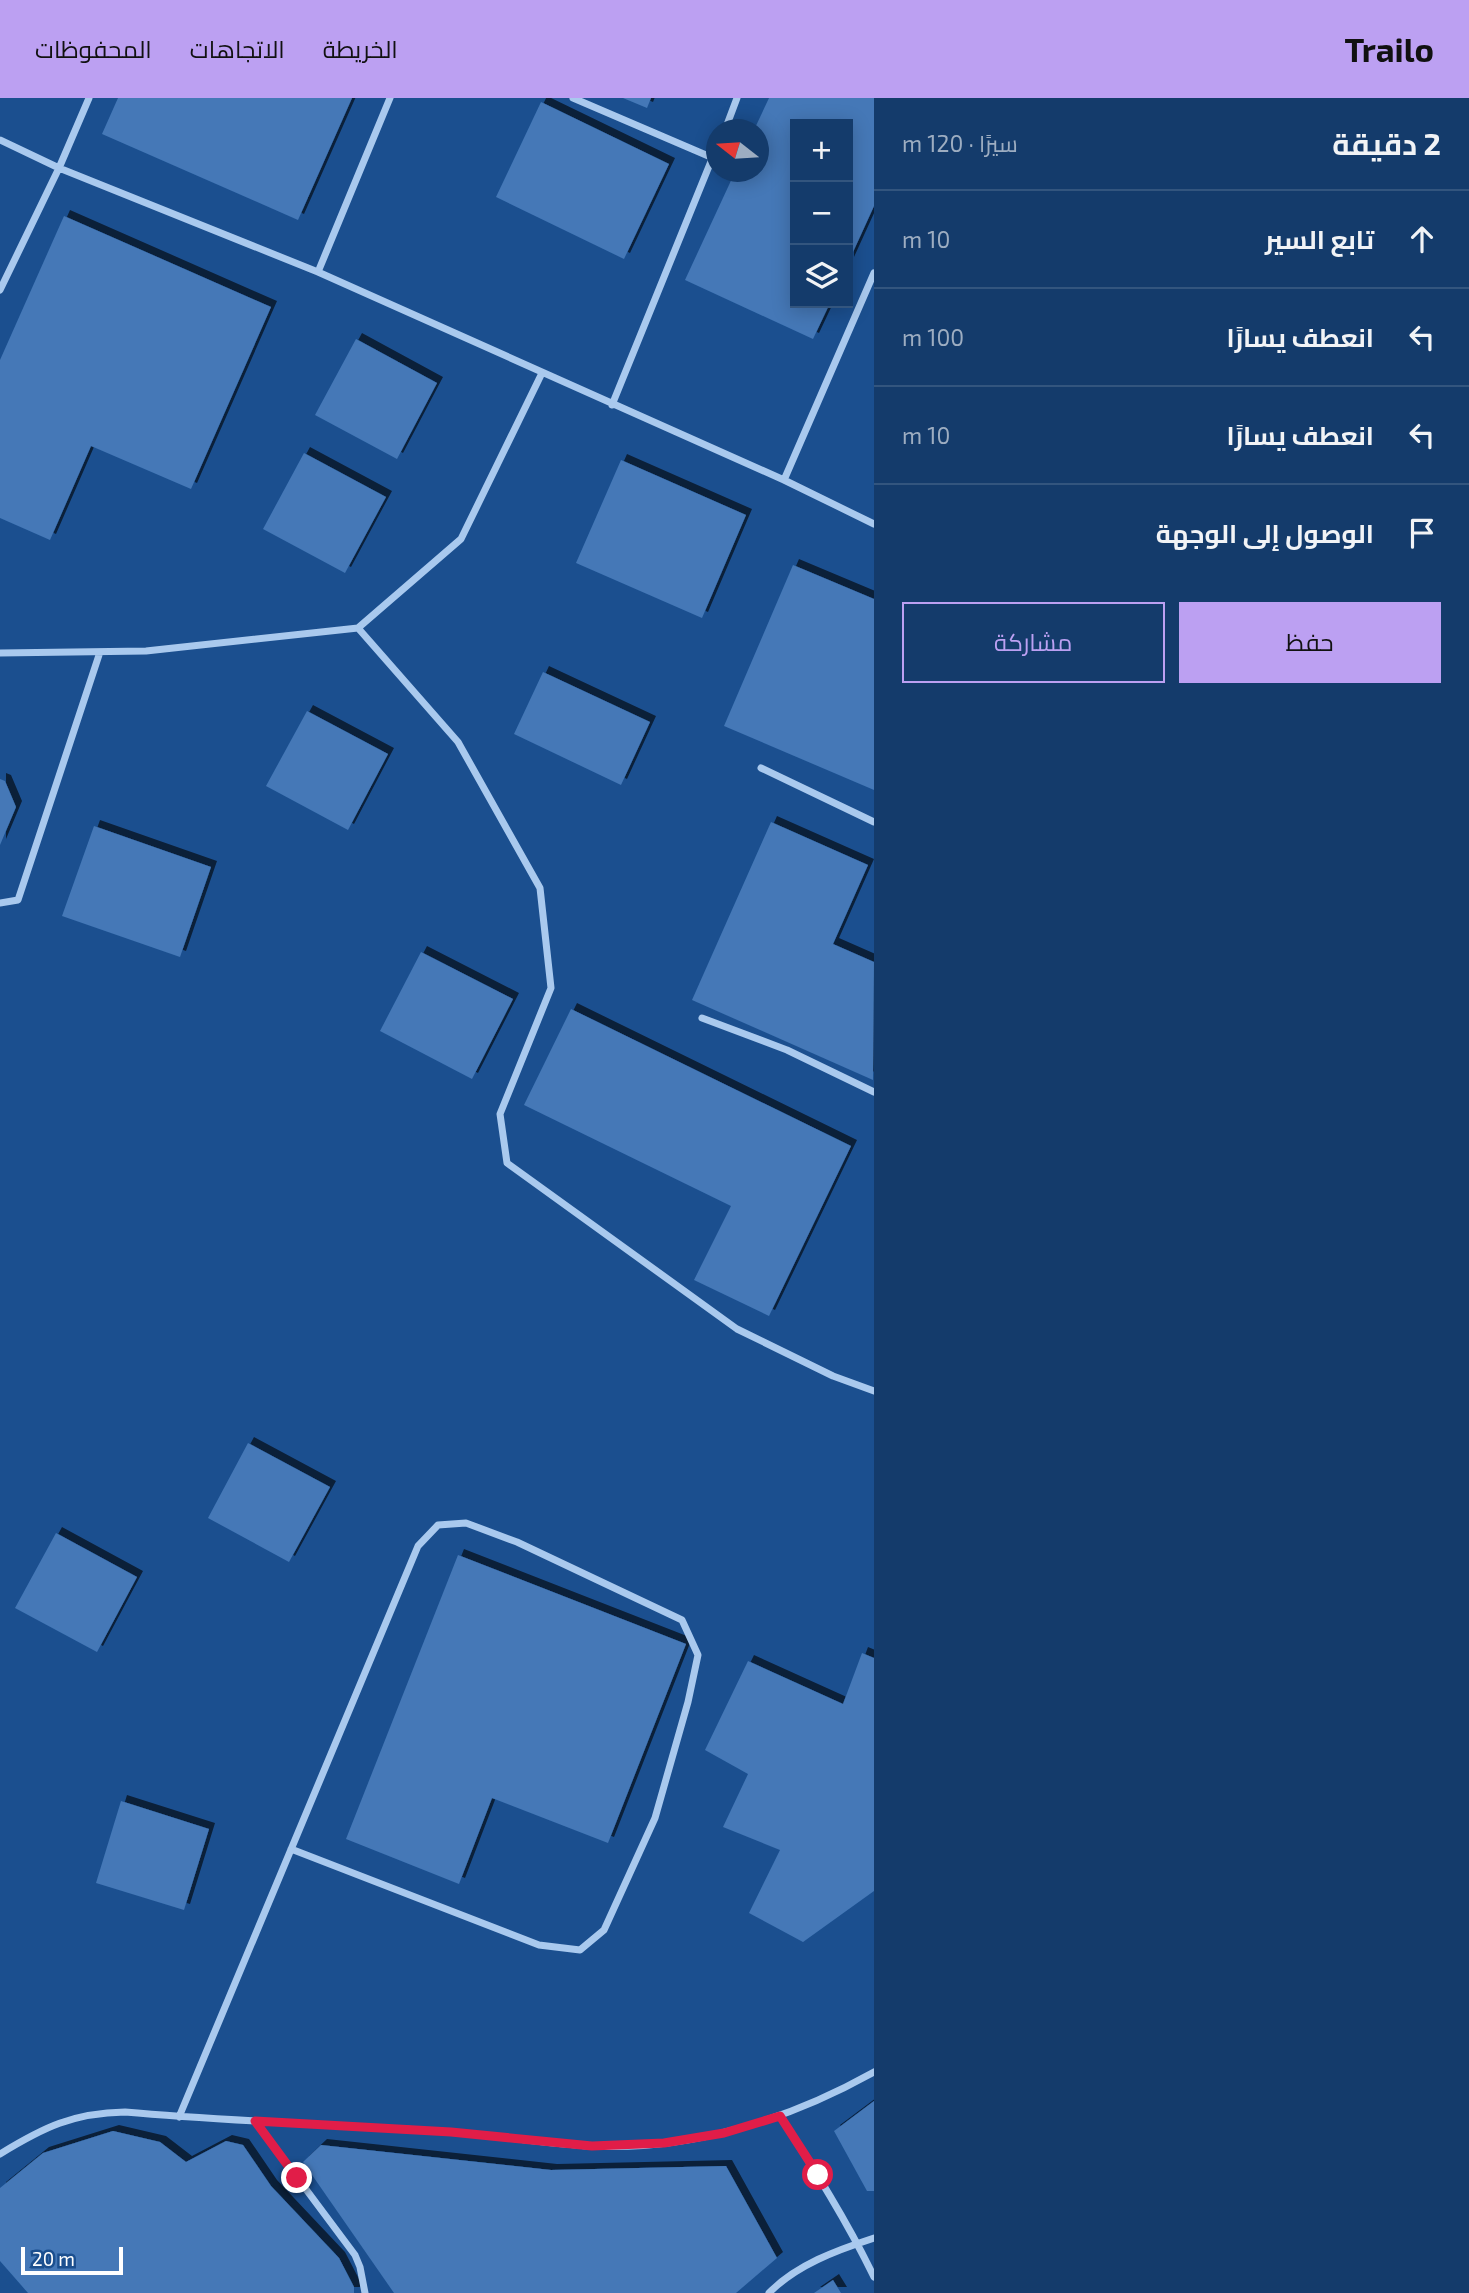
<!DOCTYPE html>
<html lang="ar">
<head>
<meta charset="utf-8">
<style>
  body { margin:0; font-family:"Exo 2",Cairo,sans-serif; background:#214673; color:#f1f3f6; direction:rtl }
  .controls { position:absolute; right:21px; top:21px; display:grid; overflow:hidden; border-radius:0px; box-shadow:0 4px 18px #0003 }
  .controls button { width:63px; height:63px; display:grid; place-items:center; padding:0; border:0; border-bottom:2px solid #33557e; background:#143b6b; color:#f1f3f6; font:35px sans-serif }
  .compass { position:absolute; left:706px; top:21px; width:63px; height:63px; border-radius:50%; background:#143b6b; box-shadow:0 4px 18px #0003; rotate:287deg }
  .scale { position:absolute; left:21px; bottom:18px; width:102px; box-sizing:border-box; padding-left:7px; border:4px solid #fff; border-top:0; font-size:19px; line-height:24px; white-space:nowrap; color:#fff; -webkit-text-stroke:5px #1b4f8f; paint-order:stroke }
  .stop { position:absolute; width:21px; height:21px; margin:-16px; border:5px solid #e11d48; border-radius:50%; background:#fff }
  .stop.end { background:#e11d48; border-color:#fff; box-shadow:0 2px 7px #0008 }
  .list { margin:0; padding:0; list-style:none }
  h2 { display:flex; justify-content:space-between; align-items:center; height:91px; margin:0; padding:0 28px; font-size:30px }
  h2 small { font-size:23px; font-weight:400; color:#9dadc1 }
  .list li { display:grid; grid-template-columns:46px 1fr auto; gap:21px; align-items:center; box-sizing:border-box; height:98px; padding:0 28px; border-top:2px solid #33557e }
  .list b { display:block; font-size:26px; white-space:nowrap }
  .list em { font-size:23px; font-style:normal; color:#9dadc1 }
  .actions { display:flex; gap:14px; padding:21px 28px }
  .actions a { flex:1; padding:16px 0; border:2px solid #bca0f2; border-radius:0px; text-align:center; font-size:24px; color:#bca0f2 }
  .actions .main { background:#bca0f2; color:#111 }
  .icon { flex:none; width:38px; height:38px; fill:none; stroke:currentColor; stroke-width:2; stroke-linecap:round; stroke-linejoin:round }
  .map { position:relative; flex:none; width:874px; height:2195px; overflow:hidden; direction:ltr }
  header { display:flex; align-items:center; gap:42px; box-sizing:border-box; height:98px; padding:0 35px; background:#bca0f2; color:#111 }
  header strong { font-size:33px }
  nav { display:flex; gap:38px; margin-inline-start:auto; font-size:24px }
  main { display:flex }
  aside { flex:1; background:#143b6b }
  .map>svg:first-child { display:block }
</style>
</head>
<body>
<header>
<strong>Trailo</strong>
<nav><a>الخريطة</a><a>الاتجاهات</a><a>المحفوظات</a></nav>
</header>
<main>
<aside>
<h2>2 دقيقة<small>سيرًا · 120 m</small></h2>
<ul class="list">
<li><svg class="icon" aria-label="ahead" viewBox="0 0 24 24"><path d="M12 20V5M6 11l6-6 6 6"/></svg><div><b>تابع السير</b></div><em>10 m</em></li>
<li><svg class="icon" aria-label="left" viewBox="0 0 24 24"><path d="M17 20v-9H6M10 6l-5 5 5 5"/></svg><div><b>انعطف يسارًا</b></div><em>100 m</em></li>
<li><svg class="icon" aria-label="left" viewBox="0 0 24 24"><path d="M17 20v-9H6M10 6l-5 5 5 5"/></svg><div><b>انعطف يسارًا</b></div><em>10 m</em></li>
<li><svg class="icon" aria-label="arrive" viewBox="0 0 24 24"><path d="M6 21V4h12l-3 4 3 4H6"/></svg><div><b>الوصول إلى الوجهة</b></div></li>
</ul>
<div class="actions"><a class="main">حفظ</a><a>مشاركة</a></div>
</aside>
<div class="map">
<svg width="874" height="2195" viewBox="0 0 874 2195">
  <defs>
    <filter id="shadow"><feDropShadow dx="6" dy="-6" stdDeviation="0" flood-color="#0009"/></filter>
  </defs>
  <rect width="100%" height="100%" fill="#1b4f8f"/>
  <!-- building -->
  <path fill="#4478b7" filter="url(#shadow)" d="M118 0H352L298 122 102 36Z
    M623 0H651L647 10Z
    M769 0H874V108L848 165V26H795V205H830L813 241 685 182 735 74H758V32H754Z
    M541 4 669 66 624 161 496 99Z
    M64 118 271 209 191 391 91 348 50 442 0 420V262Z
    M356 241 437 285 397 361 315 317Z
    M304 355 386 399 345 475 263 431Z
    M621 362 746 417 702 520 576 465Z
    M793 467 874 501V692L724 628Z
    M543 574 650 624 621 687 514 636Z
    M307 613 388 656 348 732 266 688Z
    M0 681 5 683 16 709 0 747Z
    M771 724 868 767 833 846 874 864 873 982 692 902Z
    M94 728 211 769 180 859 62 818Z
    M421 854 513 901 472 981 380 933Z
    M571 911 851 1048 769 1218 694 1182 731 1108 524 1007Z
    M248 1345 330 1389 289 1464 208 1420Z
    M56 1435 137 1479 97 1554 15 1510Z
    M458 1457 686 1546 608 1745 492 1700 459 1786 346 1741Z
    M862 1555 874 1560V1793L803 1844 749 1815 780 1752 723 1729 748 1676 705 1652 748 1563 843 1606Z
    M121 1703 209 1731 184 1812 96 1785Z
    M874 2003V2093H867L834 2033Z
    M113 2033 160 2044 186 2064 226 2043 243 2047 271 2088 339 2160 354 2189V2195H28L0 2163V2090L43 2055Z
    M321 2047 551 2072 726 2068 777 2160 736 2195H394L303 2064Z
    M833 2182 841 2195H814Z"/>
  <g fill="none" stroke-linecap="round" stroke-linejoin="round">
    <!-- street -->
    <path stroke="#a9c9ee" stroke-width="7" d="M573 0 713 60
      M725 32 737 0
      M0 42 59 70 318 174 784 382 874 426
      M318 174 390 0
      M0 192 59 70 89 0
      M612 307 716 51
      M784 382 874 175
      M358 530 458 644 540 790 551 890 500 1016 507 1065 737 1231 833 1278 874 1293
      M0 555 146 553 358 530 461 441 542 275
      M761 670 874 724
      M0 805 18 802 100 554
      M702 920 787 952 874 994
      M780 2018C814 2071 847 2123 874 2179
      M179 2019 418 1448 438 1427 466 1425 517 1444 682 1522 698 1557 688 1604 655 1720 604 1832 580 1852 539 1847 291 1751
      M255 2023 355 2157 360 2169 365 2195
      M0 2056C44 2029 73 2015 125 2014 229 2023 334 2027 438 2033 489 2036 539 2045 591 2048 690 2053 788 2022 874 1974
      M769 2195C796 2167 837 2152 874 2140"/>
  </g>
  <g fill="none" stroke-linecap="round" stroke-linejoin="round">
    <!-- route -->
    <path stroke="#e11d48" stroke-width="9" d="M297 2080 255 2023 451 2034 592 2048 664 2045 724 2035 780 2018 818 2077"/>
  </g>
</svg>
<div class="controls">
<button>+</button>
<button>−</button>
<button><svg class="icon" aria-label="layers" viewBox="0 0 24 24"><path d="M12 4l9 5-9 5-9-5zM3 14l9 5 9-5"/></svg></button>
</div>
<svg class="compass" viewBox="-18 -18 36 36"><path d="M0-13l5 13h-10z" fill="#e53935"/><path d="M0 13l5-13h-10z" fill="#9dadc1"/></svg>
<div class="scale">20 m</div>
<div class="stop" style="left:818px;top:2077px"></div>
<div class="stop end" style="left:297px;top:2080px"></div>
</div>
</main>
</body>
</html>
